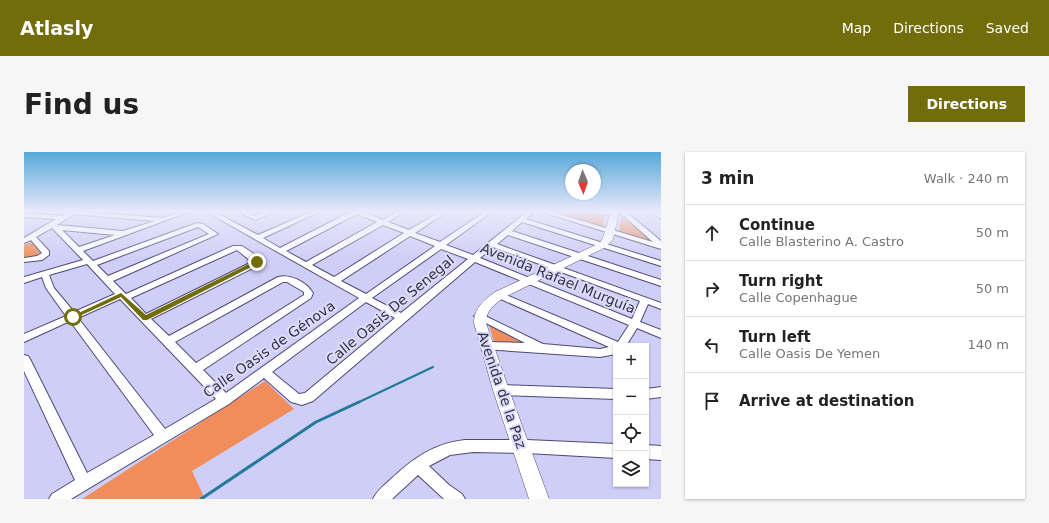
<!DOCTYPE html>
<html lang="en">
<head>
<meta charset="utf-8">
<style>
  body { margin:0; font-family:"DejaVu Sans",sans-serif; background:#f6f6f6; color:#222 }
  .controls { position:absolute; right:12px; bottom:12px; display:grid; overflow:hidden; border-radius:0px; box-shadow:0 1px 3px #0004 }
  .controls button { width:36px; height:36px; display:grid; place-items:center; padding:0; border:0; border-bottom:1px solid #e0e0e0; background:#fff; color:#222; font:20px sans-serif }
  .compass { position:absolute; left:541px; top:12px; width:36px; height:36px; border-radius:50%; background:#fff; box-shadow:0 1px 3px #0004; rotate:178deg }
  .stop { position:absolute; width:12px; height:12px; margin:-9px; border:3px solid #716d0b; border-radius:50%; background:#fff }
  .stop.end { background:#716d0b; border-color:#fff; box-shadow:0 1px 4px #0008 }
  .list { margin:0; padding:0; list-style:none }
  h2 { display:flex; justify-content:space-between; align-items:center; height:52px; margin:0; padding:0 16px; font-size:17px }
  h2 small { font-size:13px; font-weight:400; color:#767676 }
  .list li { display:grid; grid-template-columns:26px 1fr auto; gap:12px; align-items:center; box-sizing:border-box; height:56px; padding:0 16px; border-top:1px solid #e0e0e0 }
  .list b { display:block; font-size:15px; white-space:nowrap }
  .list p { margin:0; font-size:13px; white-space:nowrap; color:#767676 }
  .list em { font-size:13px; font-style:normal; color:#767676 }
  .icon { flex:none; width:22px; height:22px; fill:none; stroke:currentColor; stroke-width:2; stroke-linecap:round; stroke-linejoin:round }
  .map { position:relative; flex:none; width:637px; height:347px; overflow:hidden; border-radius:0px }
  header { display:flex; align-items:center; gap:24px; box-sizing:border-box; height:56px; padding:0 20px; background:#716d0b; color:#fff }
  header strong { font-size:19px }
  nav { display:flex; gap:22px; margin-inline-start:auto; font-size:14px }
  .intro { display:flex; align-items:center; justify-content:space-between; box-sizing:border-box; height:96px; padding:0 24px }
  h1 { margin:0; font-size:28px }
  .button { padding:10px 18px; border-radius:0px; background:#716d0b; color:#fff; font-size:14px; font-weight:700 }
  main { display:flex; gap:24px; padding:0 24px }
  aside { flex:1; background:#fff; border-radius:0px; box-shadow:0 1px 3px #0004 }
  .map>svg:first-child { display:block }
</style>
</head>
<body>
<header>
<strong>Atlasly</strong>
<nav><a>Map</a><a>Directions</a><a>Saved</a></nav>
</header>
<div class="intro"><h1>Find us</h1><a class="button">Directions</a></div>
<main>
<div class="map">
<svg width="637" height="347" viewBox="0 0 637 347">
  <rect width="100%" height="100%" fill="#cfcef7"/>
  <!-- green -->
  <path fill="#f08d5a" d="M525 59 581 61 579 75Z
    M597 64H601L634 93 595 81Z
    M8 90 17 102 15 104 0 106V93Z
    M465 173 500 192 471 193Z
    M241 229 270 257 168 319 181 347H58Z"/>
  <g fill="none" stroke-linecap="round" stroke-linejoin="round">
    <!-- stream-far1 -->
    <path stroke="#22799b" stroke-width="2" d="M333 251 409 215"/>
    <!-- stream -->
    <path stroke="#22799b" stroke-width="3" d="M177 347 292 270 335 250"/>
    <defs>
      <path id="minor" d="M46 59 139 66 158 59H167L59 99 69 109 173 71 179 72 194 82 89 129 102 142 209 94H218L236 106 237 108 235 113 127 167 145 184 254 125C267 122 282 130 289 141L287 146 179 218 202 241 335 146 181 59H189L234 83 289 59H297L239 86 256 96 328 59H338L359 68 374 59H382L364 70 385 78 417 59H424L391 81 416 90 462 59H469L422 93 449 103 504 59H511L502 67 637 109V114L498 70 488 79 637 128V134L484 83 473 92 637 151V157L624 152 616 170 637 178V186L613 176 602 194H592V202L576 205 459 197 458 194 459 191 463 190 501 191 452 166 450 164 455 161 519 192 576 197 585 195 472 145 470 143 475 140 594 190 605 173 451 110 289 249 278 253 267 250 240 226 205 252 47 347H25L28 342 51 328 0 219V203L4 204 6 207 63 321 130 283 46 169 0 190V182L42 164 22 136 18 125 0 131V125L59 108 28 76 12 85 25 99V103L18 108 0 110V106L13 104 18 101 7 88 0 91V86L32 67 0 65V61L38 64ZM50 62 131 69 99 79 33 73ZM333 62 353 70 282 110 262 99ZM359 73 380 81 310 125 288 113ZM174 75 185 82 84 124 73 113ZM38 78 91 83 55 95ZM386 84 411 94 342 142 317 129ZM469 95 616 149 608 167 456 106ZM417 97 444 107 377 161 348 146ZM213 98 228 110 122 162 107 146ZM63 112 91 142 50 160 30 136 25 123ZM259 130H263L280 140V143L172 211 151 190ZM96 147 97 148 192 247 141 277 54 166ZM342 150 371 166 281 241 275 242 248 220Z
        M213 59H221L231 64 243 59H252L231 68Z
        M515 59H525L629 90 594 59H601L637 89V97Z
        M565 59H593V60C588 64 570 63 565 59Z
        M626 59H633L637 62V67Z
        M477 233 592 237V247L477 243 473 241 471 238 473 235Z
        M637 235V245L622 247V237Z
        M441 288H503L592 292V306L503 301 449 300 426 303 405 314 425 333 438 342 441 347H420L394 323 368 347H349C353 339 359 334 366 328 388 307 410 291 441 288Z
        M622 293 637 294V308L622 307Z"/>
      <path id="major" d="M587 59H595L589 87 582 95 479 146C470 153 462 158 462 171L485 238 525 347H505L469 238 450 171C450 156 460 148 471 140L576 91 579 86Z"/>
    </defs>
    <!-- minor casing -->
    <use href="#minor" stroke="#4d4975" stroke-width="2"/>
    <!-- major casing -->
    <use href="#major" stroke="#4d4975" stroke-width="1"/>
    <!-- minor -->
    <use href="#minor" fill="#fff" fill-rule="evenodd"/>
    <!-- major -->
    <use href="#major" fill="#fff" fill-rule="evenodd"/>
  </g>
  <!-- sky -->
  <linearGradient id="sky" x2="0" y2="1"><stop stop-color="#56a8d8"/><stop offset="0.55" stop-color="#e9e9fb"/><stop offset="1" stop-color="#e9e9fb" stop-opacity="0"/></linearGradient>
  <rect width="637" height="108" fill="url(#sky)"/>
  <!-- route -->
  <path fill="#716d0b" d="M233 108 235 109V111L123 168H119L97 145 51 166 46 165 97 141 122 163Z"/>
  <g text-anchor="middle" stroke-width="4" stroke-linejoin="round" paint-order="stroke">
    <!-- street labels -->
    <g font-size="14" fill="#333246" stroke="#dddcfb">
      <text transform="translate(534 126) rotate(22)" y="5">Avenida Rafael Murguía</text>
      <text transform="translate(366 158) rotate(-40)" y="5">Calle Oasis De Senegal</text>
      <text transform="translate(245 197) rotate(-35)" y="5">Calle Oasis de Génova</text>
      <text transform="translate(478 238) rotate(71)" y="5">Avenida de la Paz</text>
    </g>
  </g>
</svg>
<div class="controls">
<button>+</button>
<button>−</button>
<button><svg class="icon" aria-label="locate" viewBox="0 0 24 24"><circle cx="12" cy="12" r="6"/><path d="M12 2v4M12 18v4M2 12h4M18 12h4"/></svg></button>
<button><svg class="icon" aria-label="layers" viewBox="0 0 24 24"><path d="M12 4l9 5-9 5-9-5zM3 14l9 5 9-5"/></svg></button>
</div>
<svg class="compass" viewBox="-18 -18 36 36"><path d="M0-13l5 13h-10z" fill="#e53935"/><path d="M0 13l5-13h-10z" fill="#767676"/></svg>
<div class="stop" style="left:49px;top:165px"></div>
<div class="stop end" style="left:233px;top:110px"></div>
</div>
<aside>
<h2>3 min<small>Walk · 240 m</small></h2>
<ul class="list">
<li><svg class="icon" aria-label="ahead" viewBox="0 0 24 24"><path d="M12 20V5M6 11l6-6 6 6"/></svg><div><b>Continue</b><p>Calle Blasterino A. Castro</p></div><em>50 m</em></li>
<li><svg class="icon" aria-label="right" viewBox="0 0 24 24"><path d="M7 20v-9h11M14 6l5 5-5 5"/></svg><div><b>Turn right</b><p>Calle Copenhague</p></div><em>50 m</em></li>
<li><svg class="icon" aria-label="left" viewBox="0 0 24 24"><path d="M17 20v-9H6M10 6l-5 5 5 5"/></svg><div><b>Turn left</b><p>Calle Oasis De Yemen</p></div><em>140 m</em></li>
<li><svg class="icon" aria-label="arrive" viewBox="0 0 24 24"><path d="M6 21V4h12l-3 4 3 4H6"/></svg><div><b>Arrive at destination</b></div></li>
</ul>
</aside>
</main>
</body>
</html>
